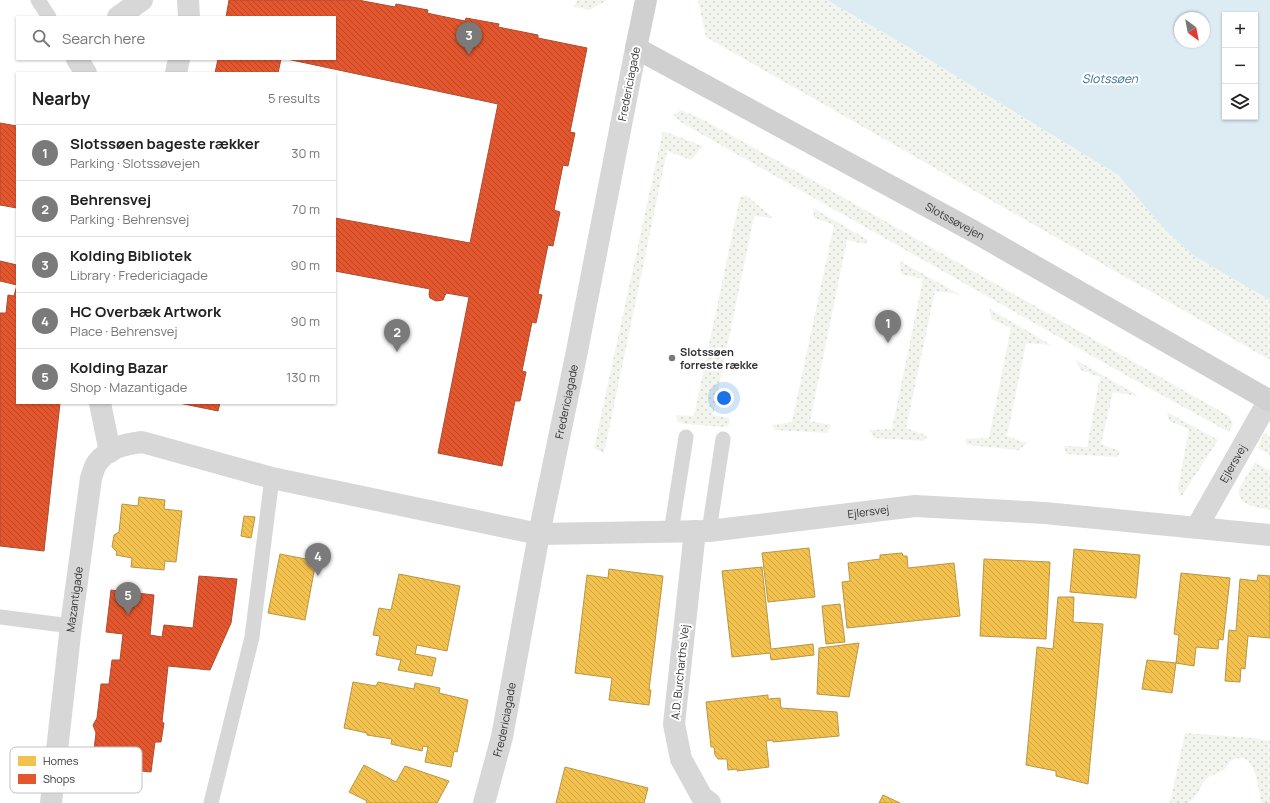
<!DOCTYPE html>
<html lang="en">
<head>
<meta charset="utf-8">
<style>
  body { margin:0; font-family:Manrope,sans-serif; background:#f2f2f2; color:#222 }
  .controls { position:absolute; right:12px; top:12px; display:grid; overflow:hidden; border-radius:0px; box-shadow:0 1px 3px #0004 }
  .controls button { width:36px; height:36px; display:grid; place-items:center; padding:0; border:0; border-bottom:1px solid #e0e0e0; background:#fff; color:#222; font:20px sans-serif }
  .compass { position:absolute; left:1174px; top:12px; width:36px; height:36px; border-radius:50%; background:#fff; box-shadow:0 1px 3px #0004; rotate:148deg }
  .you { position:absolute; left:724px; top:398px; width:14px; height:14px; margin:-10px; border:3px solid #fff; border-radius:50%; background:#1a73e8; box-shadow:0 0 0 6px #1a73e833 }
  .badge { display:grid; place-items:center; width:26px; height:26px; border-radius:50%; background:#7a7a7a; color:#fff; font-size:13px; font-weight:700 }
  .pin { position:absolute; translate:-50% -33px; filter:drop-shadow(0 1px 2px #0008) }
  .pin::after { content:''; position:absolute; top:21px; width:14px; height:12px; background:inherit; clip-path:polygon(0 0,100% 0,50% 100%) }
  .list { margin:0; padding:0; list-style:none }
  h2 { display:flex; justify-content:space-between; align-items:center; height:52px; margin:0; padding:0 16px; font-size:17px }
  h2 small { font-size:13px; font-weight:400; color:#767676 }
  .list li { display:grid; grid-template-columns:26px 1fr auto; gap:12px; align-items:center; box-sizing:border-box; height:56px; padding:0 16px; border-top:1px solid #e0e0e0 }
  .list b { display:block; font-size:15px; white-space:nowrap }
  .list p { margin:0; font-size:13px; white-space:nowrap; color:#767676 }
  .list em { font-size:13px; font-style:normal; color:#767676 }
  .icon { flex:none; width:22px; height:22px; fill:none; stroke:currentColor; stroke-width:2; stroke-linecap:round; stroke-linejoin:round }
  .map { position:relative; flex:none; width:1270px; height:803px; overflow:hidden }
  .search { position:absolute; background:#fff; box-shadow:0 1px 3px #0004; left:16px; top:16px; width:320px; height:44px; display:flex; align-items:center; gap:10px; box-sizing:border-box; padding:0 14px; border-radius:0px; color:#767676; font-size:15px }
  .panel { position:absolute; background:#fff; box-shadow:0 1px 3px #0004; left:16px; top:72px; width:320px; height:332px; border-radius:0px }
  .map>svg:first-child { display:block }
</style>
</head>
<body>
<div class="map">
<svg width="1270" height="803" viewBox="0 0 1270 803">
  <defs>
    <pattern id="grass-dots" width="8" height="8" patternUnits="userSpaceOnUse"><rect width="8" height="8" fill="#f1f5ed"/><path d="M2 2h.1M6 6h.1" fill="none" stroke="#cfd2cc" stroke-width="1.8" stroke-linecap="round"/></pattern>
    <pattern id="homes-back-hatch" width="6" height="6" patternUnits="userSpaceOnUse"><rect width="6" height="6" fill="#f2c14e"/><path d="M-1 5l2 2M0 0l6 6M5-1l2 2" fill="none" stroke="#d0a645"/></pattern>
    <pattern id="shops-back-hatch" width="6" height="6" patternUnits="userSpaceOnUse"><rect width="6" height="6" fill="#e4572e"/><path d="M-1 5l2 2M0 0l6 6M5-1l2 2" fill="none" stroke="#b94928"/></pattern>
  </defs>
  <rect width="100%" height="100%" fill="#fff"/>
  <!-- grass -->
  <path fill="url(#grass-dots)" d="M577 0H607L590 10 574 7Z
    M698 0H827L910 48 1118 175 1167 232 1194 256 1270 300V360L706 37Z
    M681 110 702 119 839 195 1229 416 1233 424 1229 432 1145 386 682 123 673 115Z
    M663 131 703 146 691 160 667 151 604 453 594 448Z
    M746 195 773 218 754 216 713 415 729 418 730 424 724 427 685 424 677 421 676 415 694 416 740 198Z
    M813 208 868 240 865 244 847 240 810 421 831 425 827 433 775 430 772 425 792 422 834 225 814 218Z
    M900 261 959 294 935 291 906 428 928 436 923 441 874 438 870 430 892 429 923 279 901 274Z
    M990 309 1051 345 1026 343 1007 436 1027 443 1019 450 967 445 965 439 989 438 1011 328 991 319Z
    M1076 360 1139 396 1113 392 1101 444 1120 451 1118 457 1066 454 1064 446 1087 447 1100 377 1081 370Z
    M1167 412 1218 440 1181 497 1178 488 1189 429 1169 421Z
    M1264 433 1270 437V455L1258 448Z
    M1255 462 1270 471V510C1258 508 1233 505 1240 487Z
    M1185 733 1253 738 1270 741V803H1261C1259 790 1255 748 1233 760 1228 762 1228 766 1225 769 1221 772 1212 774 1206 779 1199 787 1198 798 1188 803 1184 803 1174 803 1170 803Z"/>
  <!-- water -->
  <path fill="#ddebf3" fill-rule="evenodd" d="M827 0H1270V300L1194 256 1167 232 1118 175 910 48ZM1225 15H1255V117H1225ZM1180 18H1204V42H1180Z"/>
  <!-- homes -->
  <path fill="url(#homes-back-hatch)" stroke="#b99646" d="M139 497 165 500 164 509 182 511 176 562 165 561 164 570 131 567 132 558 116 555 117 552 112 547 114 535 119 532 122 504 138 506Z
    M244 516 255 517 251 538 241 536Z
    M809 548 815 597 768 602 762 553Z
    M1074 549 1140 555 1136 598 1070 592Z
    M902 553 903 556H907L908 568 954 563 960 616 847 628 842 582 850 581 848 563 880 559V555Z
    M280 554 316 561 305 620 268 613Z
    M984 559 1050 562 1046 639 980 636Z
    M762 567 771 649 813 644 814 655 771 660 770 653 732 657 722 571Z
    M609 569 663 576 649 690H651L649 705 609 700 612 678 575 673 587 575 608 578Z
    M1181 573 1230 578 1223 640 1219 639 1218 649 1196 647 1194 666 1176 663 1179 635 1174 634Z
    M399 574 460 586 447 651 417 645 415 654 436 658 432 676 398 670 401 660 376 655 380 636 373 635 379 608 391 610Z
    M1258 575 1270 576V638L1248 636 1245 669 1241 668 1240 682 1225 681 1229 630 1236 631 1240 579 1257 581Z
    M1058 597H1074L1073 622 1103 624 1088 784 1056 776V771L1026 765 1037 647 1053 649Z
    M840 604 845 642 826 644 822 606Z
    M859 643 849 697 817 694 819 648Z
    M1147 660 1176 663 1172 693 1142 689Z
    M353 682 376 686 378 682 414 689 415 683 440 688 439 693 468 700 457 752 454 751 451 767 425 762 428 747 423 746 422 751 391 744 392 739 367 735V733L344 728Z
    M768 695V699L780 698 781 708 837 712 839 736 773 742V740L766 741 769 767 737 771V769L728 770 727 759H718L715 755 714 747H711L706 702Z
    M364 765 396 782 405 766 449 781 437 803H366L367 801 349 792Z
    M565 767 648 788 644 803H556Z
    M883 795 900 803H879Z"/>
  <!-- shops -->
  <path fill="url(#shops-back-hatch)" stroke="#af4c30" d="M229 0H358L395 7 396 4 428 10 427 13 436 15 465 21 466 18 499 24 498 27 538 35V38L587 48 570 132 575 133 568 166 563 165 554 210 560 212 553 246 548 245 538 294 542 295 536 323 532 322 522 371 526 372 520 401H515L502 466 438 453 469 297 446 293 443 300 436 301 430 298 429 294 430 289 335 271V218L470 243 498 104 287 59H335V17H226Z
    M218 59H281L278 73H215Z
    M0 123 17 126V208L0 205Z
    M0 261 17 265V403H60L44 551 0 546V313H6L8 295 14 296 17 285 0 281Z
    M179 403H220L218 411Z
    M199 576 237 579 231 623 210 670 168 666 162 722 164 723 161 742H155L151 772 92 766 96 733 93 725 97 718 101 684H109L112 660H120L123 634 106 632 111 590 154 595 150 635 162 637 164 625 193 628Z"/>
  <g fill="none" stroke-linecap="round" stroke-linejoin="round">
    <!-- service -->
    <path stroke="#d7d7d7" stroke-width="15" d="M38 0 49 17
      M709 531 723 439
      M671 532 686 437
      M0 617 71 626
      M211 803 252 637 272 478"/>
    <!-- minor -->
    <g stroke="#d7d7d7" stroke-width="22">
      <path d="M188 0 189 17"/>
      <path d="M118 17 142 0"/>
      <path d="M77 59 86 73"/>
      <path d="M176 73 179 59"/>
      <path d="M100 403 110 452"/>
      <path id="s1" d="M1197 527 1269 400"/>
      <path d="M695 531 674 724 681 759 702 797 710 803"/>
      <path id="s2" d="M51 803 71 626 91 478C93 473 94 467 97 463 108 448 125 444 142 442L272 478 539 534 709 531 915 506 1045 513 1270 535"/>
      <path id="s3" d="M484 803 502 737 539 534 576 356 636 48"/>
    </g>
    <!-- secondary -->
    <path stroke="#d0d0d0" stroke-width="22" id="s4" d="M646 0 636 48 973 231 1270 401"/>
  </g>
  <!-- markers -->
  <circle fill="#7a7a7a" stroke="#fff" stroke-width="1.5" cx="672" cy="358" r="4"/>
  <g text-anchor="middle" stroke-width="4" stroke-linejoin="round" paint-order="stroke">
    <!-- street labels -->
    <g font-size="11" fill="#333" stroke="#fff">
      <text transform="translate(629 84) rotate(-79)" y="4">Fredericiagade</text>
      <text dy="4" stroke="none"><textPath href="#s4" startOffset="412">Slotssøvejen</textPath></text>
      <text dy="4" stroke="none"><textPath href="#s3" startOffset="410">Fredericiagade</textPath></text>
      <text dy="4" stroke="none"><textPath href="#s1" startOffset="73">Ejlersvej</textPath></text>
      <text dy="4" stroke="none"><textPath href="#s2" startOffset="1133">Ejlersvej</textPath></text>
      <text dy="4" stroke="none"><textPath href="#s2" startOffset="205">Mazantigade</textPath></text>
      <text transform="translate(680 672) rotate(-84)" y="4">A.D. Burcharths Vej</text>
      <text dy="4" stroke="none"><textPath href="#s3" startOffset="86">Fredericiagade</textPath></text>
    </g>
    <!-- poi labels -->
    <g font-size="11" font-weight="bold" fill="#333" stroke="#fff" text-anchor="start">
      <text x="680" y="356">Slotssøen<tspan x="680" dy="13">forreste række</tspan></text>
    </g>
    <!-- water labels -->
    <g font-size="12" font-style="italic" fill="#3f7597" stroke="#fff">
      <text x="1110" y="83">Slotssøen</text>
    </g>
  </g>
  <!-- legend -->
  <rect x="10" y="747" width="132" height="46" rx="6" fill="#fff" stroke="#c2c2c2" stroke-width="1"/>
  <rect x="18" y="756" width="18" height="10" fill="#f2c14e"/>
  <rect x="18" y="774" width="18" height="10" fill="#e4572e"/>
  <g font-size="11" fill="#333">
    <text x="43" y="765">Homes</text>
    <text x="43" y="783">Shops</text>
  </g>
</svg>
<div class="controls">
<button>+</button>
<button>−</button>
<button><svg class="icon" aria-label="layers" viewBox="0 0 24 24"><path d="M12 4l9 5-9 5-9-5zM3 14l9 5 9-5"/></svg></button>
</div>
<svg class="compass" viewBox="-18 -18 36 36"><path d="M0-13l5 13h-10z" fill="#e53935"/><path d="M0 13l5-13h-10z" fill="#767676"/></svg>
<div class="you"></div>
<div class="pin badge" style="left:888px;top:343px">1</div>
<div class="pin badge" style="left:397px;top:352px">2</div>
<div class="pin badge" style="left:469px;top:55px">3</div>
<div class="pin badge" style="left:318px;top:576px">4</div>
<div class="pin badge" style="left:128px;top:615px">5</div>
<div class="search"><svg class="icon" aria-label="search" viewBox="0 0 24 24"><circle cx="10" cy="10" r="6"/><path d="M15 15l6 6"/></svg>Search here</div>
<section class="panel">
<h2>Nearby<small>5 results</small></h2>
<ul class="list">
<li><span class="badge">1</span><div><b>Slotssøen bageste rækker</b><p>Parking · Slotssøvejen</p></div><em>30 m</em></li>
<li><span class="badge">2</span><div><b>Behrensvej</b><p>Parking · Behrensvej</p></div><em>70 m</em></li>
<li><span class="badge">3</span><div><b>Kolding Bibliotek</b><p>Library · Fredericiagade</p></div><em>90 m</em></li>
<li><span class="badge">4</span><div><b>HC Overbæk Artwork</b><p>Place · Behrensvej</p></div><em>90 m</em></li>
<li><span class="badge">5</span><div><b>Kolding Bazar</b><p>Shop · Mazantigade</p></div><em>130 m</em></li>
</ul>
</section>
</div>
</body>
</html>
